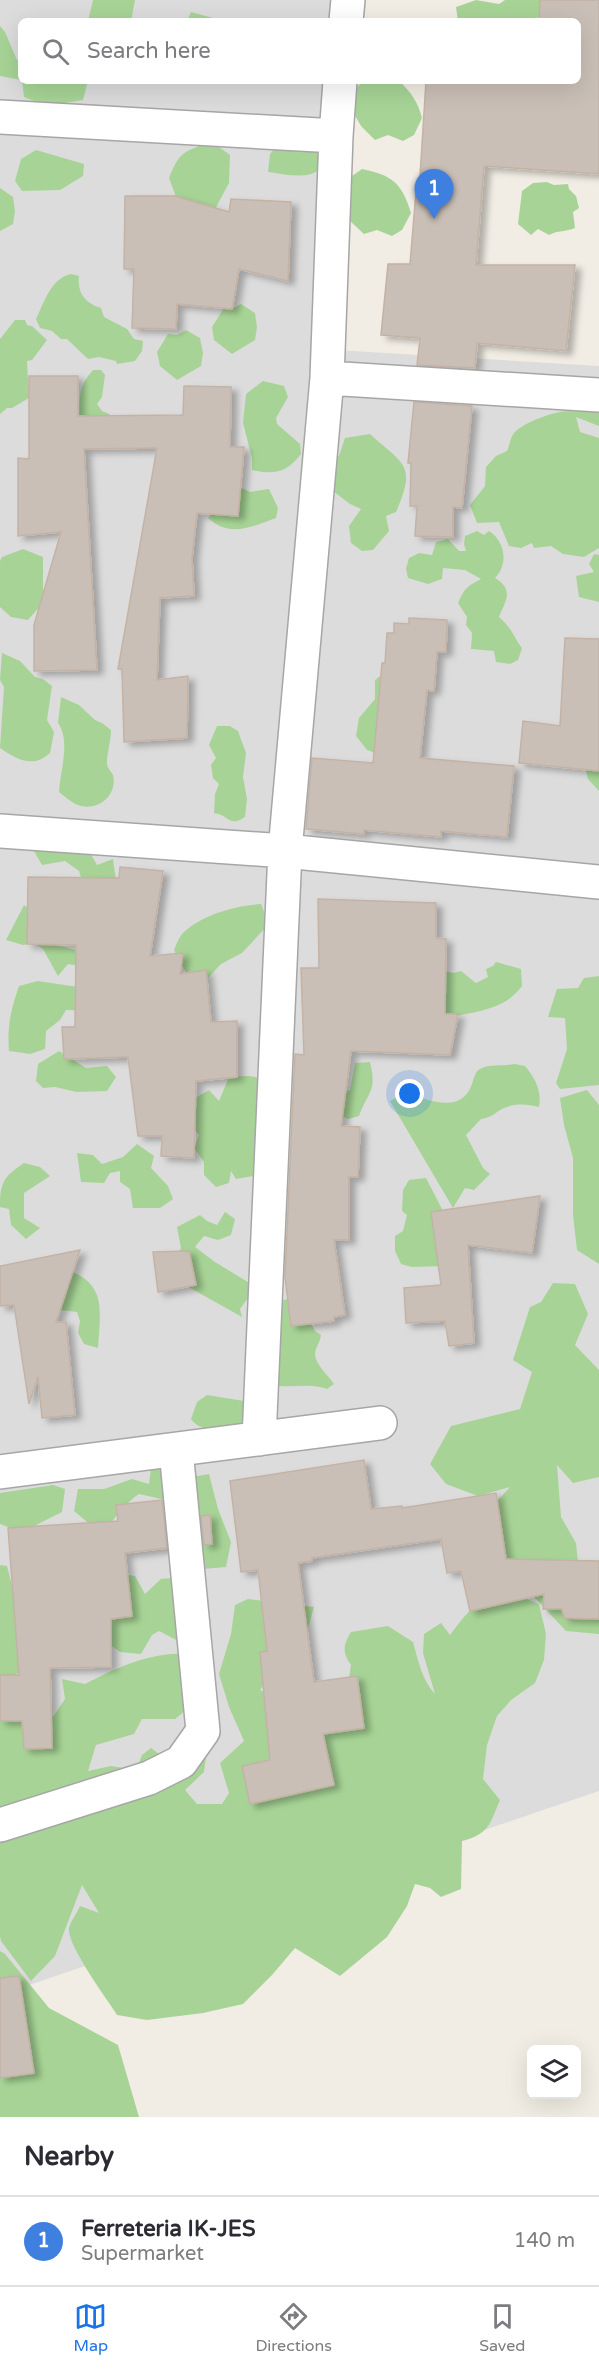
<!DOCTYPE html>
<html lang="en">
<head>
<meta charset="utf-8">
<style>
  body { margin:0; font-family:"Varela Round",sans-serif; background:#f7f7f7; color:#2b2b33 }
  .controls { position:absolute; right:18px; bottom:18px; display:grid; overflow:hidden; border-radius:9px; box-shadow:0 6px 24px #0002 }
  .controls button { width:54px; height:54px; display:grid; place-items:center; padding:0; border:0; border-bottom:2px solid #e1e1e2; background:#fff; color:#2b2b33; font:30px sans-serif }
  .you { position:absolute; left:410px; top:1094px; width:21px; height:21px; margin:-15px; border:4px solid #fff; border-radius:50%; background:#1a73e8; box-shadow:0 0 0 9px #1a73e833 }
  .badge { display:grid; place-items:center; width:39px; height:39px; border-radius:50%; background:#1a73e8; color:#fff; font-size:20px; font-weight:700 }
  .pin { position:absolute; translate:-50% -50px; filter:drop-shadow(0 2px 3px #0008) }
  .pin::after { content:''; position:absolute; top:32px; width:21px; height:18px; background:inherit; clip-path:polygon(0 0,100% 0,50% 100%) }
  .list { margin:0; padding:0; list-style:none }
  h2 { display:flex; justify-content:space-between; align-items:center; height:78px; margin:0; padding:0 24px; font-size:26px }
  h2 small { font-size:20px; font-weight:400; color:#7c7c81 }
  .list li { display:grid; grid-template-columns:39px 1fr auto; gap:18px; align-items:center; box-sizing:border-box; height:90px; padding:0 24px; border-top:2px solid #e1e1e2 }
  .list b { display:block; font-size:22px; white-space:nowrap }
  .list p { margin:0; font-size:20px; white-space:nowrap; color:#7c7c81 }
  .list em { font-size:20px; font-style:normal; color:#7c7c81 }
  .icon { flex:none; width:33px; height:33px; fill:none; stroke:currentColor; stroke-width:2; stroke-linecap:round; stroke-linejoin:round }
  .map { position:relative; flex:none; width:599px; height:2117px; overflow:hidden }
  .search { position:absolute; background:#fff; box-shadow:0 6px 24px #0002; left:18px; right:18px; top:18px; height:66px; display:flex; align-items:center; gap:15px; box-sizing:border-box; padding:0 21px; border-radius:9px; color:#7c7c81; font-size:22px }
  .sheet { height:168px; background:#fff }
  nav { display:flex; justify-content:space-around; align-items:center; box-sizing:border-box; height:84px; border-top:2px solid #e1e1e2; background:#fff; font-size:16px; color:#7c7c81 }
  nav a { display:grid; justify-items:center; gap:3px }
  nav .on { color:#1a73e8 }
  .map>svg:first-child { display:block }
</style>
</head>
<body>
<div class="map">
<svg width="599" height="2117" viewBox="0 0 599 2117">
  <defs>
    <filter id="shadow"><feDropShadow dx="6" dy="4" stdDeviation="3" flood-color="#0004"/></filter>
  </defs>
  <rect width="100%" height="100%" fill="#f1ede4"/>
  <!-- residential -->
  <path fill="#dddcdc" d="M0 0H350L349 21H21V81H347L336 350 599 366V1791L0 1995Z"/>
  <!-- forest -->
  <path fill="#a7d496" d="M93 0H135L131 21H88Z
    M476 0 499 4 505 0H548L540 17 522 21H458L456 7Z
    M191 12 224 21H187Z
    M0 26 5 32 17 60 21 59V80L0 76Z
    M22 81H88L83 100 47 106 24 97Z
    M362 81H399C411 92 418 102 422 118L414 135 403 141 388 135 375 140 361 126 350 107 353 93Z
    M281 141 321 147 319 170C305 180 284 174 268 172L270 154Z
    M212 142 230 155 229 183 214 211 179 205 169 178C180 151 184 151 212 142Z
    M36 150 84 164 83 176 60 190 22 191 15 181 21 159Z
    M362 169C392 175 402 183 411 213L402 230 392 236 377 230 364 234 350 221 340 203 349 178Z
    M547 182 554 185 568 184 569 189 576 196 579 208 573 212 575 228C566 232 558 230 549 235L538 229 531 235 518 224 522 191 533 183Z
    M0 188 13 197 15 211 13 224 0 231Z
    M71 274 79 276C77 293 85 303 101 308L104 317 127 329 134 339 143 341 142 351 135 361 117 364 116 361 99 357 88 359 67 339H61L52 331 40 328 36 319C44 303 51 278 71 274Z
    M241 304 255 313 257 327 255 340 232 354 214 340 212 327 224 308 232 309Z
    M15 320H25L27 325 32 326 47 340 32 360 27 361 29 398 12 408H7L0 414V339Z
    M186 330 200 338 203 353 201 366 177 380 160 366 157 352 168 334 177 335Z
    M93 370H101L105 375 102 397 97 404 102 411 109 414 111 420 79 427C81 402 75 390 93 370Z
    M599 379V426L576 417 580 432 599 438V548L584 557 563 554 551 546 534 548 532 543 521 548 509 546 499 522 477 523 470 505 485 486 486 467 496 456 507 451C510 445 510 438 514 433 523 422 564 407 575 412V401Z
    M263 381 284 386 288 397 276 418 277 424 300 444 301 454C286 473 275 475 252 470V458L243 423 246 394Z
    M370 434C404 465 417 464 396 512L386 516 389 531 373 550 362 551 351 543 349 526 361 509 350 504 329 488 333 455 339 456 345 438Z
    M242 488 250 492 269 489 278 508 276 518C251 527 230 538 208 518L232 489Z
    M477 531 484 535 489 531C505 541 509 564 495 578 515 590 505 602 499 617 512 628 513 636 522 648L518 660 510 664 496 662 494 651 471 649 472 633 466 625 467 617 458 603C465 587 468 586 481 579L465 570 443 568 442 579 428 584 408 578 406 569 409 558 419 553 432 555 436 542 448 539 459 551H466L464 544 465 536Z
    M23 549 43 557V603L28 620 11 617 0 607V561L2 557Z
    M594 554 599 555V602L579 597 576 576 594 572 589 564Z
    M2 653 20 661 35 677 43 679 52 686 47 720 54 732 50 753C33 769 16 759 0 748L4 687 0 680Z
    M380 676 389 682 381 755 367 750 356 736 359 718 375 699V680Z
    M61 697 79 705 95 720 102 723 111 730C111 741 107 752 107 763 107 768 111 771 113 775 118 796 97 812 78 805 72 803 64 796 59 792 60 771 71 741 58 723Z
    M217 726H230L238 731 246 753 243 777 247 799 245 817C228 828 230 815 214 813L215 794 219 784 213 778 211 765 216 758 209 745Z
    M599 738V791L588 779 584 763Z
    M59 846 89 851 97 865 113 859C114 866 115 876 117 883 129 912 170 931 143 965L84 887 79 871 65 861 42 865 34 851Z
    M261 904 269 924 242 953 221 964 206 980 188 976 174 950C176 945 179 937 183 933 203 914 235 906 261 904Z
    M24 905C37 915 56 928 56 945L76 950 87 967 68 964 58 976 43 949 35 943 23 945 6 940Z
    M496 962 521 969 522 986C509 1003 496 1007 476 1012 464 1015 459 1013 449 1022L409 1010 445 971 453 973 461 971 476 983 488 977 486 969 493 966Z
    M599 976V1085L560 1089 556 1083 567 1049 565 1018 548 1017 557 989 578 988 584 978Z
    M38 981 78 987 89 1011 66 1010 60 1020 46 1031 45 1049 30 1054 9 1051C7 1026 11 1009 19 986Z
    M59 1051 86 1068 107 1066 116 1077 107 1091 77 1092 55 1087 43 1088 36 1081 38 1064Z
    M370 1062C377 1091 369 1090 359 1116L348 1119 331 1111 344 1092 350 1090 355 1063Z
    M515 1064 525 1066C535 1078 542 1091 539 1107 527 1104 516 1103 504 1108 494 1113 493 1117 481 1119L466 1135 483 1168 490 1174 474 1190 465 1188 453 1208 390 1101 406 1093C429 1100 461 1115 472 1084 474 1078 475 1070 482 1068 490 1064 505 1066 515 1064Z
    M249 1076 271 1080 268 1165 253 1176 236 1179 231 1171 229 1183 216 1187 204 1175V1162L194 1148 199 1135 188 1122 195 1098 209 1090 219 1101 229 1077Z
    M587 1090 599 1105V1264L577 1250 573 1215V1158L564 1125 560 1098Z
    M137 1144 154 1156 151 1168 168 1186 173 1199 160 1208H133L130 1189 120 1182V1171L110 1173 104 1183 81 1182 77 1153 93 1155 102 1164 123 1157Z
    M24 1163 40 1167 50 1176 24 1193V1218L40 1228 26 1239 11 1225 9 1209 0 1207C0 1183 3 1177 24 1163Z
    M426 1178 443 1211 447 1266 412 1267 401 1264 395 1251V1236L403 1231 407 1215 402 1211 403 1190 409 1180Z
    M225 1212 235 1219 231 1235 218 1240 204 1236 195 1247 215 1262 256 1287 240 1309 242 1317 176 1280 173 1265 181 1248 177 1227 200 1215 207 1221 217 1225Z
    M65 1269C108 1283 100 1311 98 1348L84 1344 78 1333 80 1321 77 1312 60 1310Z
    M553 1283 575 1284 588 1314 575 1345 599 1370V1477L573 1483 557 1465 561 1517 576 1543 580 1582 599 1592V1634L566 1631 471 1530 510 1487 478 1496 446 1484 430 1464 451 1426 520 1409 532 1372 513 1360 530 1307 541 1302Z
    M298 1298 315 1331 321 1335C320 1341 318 1344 316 1349 311 1361 328 1375 334 1384L327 1389C309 1382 292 1389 274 1385L282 1300Z
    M207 1395 244 1401 249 1406 250 1427C231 1428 203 1436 191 1419L197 1402Z
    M151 1468 198 1476 209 1474 218 1509 231 1542 226 1567 203 1569 166 1500 139 1494C121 1506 117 1520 99 1532L74 1511 78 1489H104L132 1479 149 1484Z
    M53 1485 65 1489 62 1512 22 1532 0 1524V1493Z
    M0 1565 7 1566 12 1586 27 1604 38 1658 15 1675H0Z
    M116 1573 135 1576 145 1594 161 1579 180 1577 178 1641 159 1631 152 1635 141 1654 120 1652 86 1627Z
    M517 1595 539 1604 546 1634 544 1660 535 1683 511 1700 497 1716 487 1745 483 1779 500 1800C490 1824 489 1834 462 1841L461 1889 441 1897 430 1888 415 1884 407 1906 387 1937 340 1976 295 1948 272 1975 243 2004 203 2013 147 2020 117 2015C107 1999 66 1944 69 1928 71 1921 77 1913 80 1906L99 1913 82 1885 55 1956 31 1981 1 1941 0 1936V1718L17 1710 44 1730 65 1699 62 1679 85 1684C122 1665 154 1651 196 1654L204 1695 175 1719H142L134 1734 96 1745 88 1771 111 1766 136 1770 142 1755 151 1748 166 1759 189 1755 206 1757 204 1772 185 1790 197 1804H222L229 1793 220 1763 244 1741 229 1707 219 1674 231 1634 235 1605 248 1599 314 1607 308 1628 260 1690 286 1702 348 1685 351 1665C342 1653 343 1645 351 1632L388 1626 413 1642C418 1660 422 1680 435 1694L423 1653 424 1634 441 1623 450 1635C475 1601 477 1603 517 1595Z
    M0 1951 5 1954 49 2008 118 2045 139 2117H0Z"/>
  <!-- building -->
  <path fill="#c9bfb7" stroke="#c4b3a5" stroke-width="1.5" filter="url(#shadow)" d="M540 0H599V174L484 166 476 265H575L566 351 477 343 475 368 417 365 420 338 381 335 388 264H410L416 192H419L426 81H578V21H539Z
    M125 196H175L229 212 231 199 291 202 288 281 239 269 232 309 177 304 176 329 132 328 134 269H124Z
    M29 376H78V416L183 415 184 386 231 387 230 447H244L238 516 197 513 192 558 194 596 160 598 157 680 188 676 187 738 124 742 122 669H118L157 448 84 449 97 670 34 671V625L61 532 18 536V458L29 459Z
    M414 402 472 406 462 508 453 507V537L415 536 417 506H410L411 463H408Z
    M409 618 447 620 446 652H437L434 691 427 690 420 758 514 766 507 837 441 831V837L364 830V834L306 829 312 758 373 763 382 663H385L387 633H394V623L409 624Z
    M565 638 599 639V771L519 763 523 721 560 726Z
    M120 867 163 871 150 956 183 953 180 974 206 970 211 1022 237 1021V1077L196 1081 194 1158 161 1156 162 1136H138L128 1057 64 1059 62 1027H75L76 945 27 944 28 877 119 878Z
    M318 899 436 903V938L446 939 445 1014H458L450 1055 351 1051 341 1126 360 1127 358 1177H349V1240H334L345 1315 334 1317V1321L291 1326 285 1277 295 1054 304 1055 301 968H319Z
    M540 1196 532 1253 468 1245 474 1343 449 1346 445 1321 406 1323 404 1288 441 1285 431 1212Z
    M80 1250 56 1322H66L75 1415 42 1418 38 1377 29 1404 14 1305 0 1306V1266Z
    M189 1251 196 1285 158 1292 153 1252Z
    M364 1460 371 1509 402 1506V1508L496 1493 506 1559 599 1561V1619L564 1618 562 1609H543L544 1594 470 1611 461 1571 447 1573 441 1539 312 1558V1561L298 1563 314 1682 357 1676 364 1728 323 1734 334 1785 250 1804 242 1766 270 1760 260 1652 267 1651 258 1570 241 1572 230 1481Z
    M162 1500 167 1548 125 1553 132 1616 111 1619V1667L50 1668 52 1748 24 1749 22 1721H0V1675H19L8 1528 118 1521 116 1505Z
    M210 1515 212 1544 204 1545 201 1516Z
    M19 1976 34 2073 0 2078V1978Z"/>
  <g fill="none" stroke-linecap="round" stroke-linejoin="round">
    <defs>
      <path id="minor" d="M346 21 348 0
        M0 117 336 136
        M327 378 599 395
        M0 831 285 851 599 882
        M259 1439 285 851 327 378 336 136 340 81
        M0 1472 380 1423
        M0 1825 149 1778 181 1762 203 1731 176 1450"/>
    </defs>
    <!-- minor casing -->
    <use href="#minor" stroke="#a6a6a6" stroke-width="36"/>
    <!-- minor -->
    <use href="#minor" stroke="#fff" stroke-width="33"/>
  </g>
</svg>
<div class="controls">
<button><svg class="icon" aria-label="layers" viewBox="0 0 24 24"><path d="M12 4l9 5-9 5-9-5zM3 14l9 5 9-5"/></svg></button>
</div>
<div class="you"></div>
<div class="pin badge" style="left:434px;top:219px;background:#3f7fe0">1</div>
<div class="search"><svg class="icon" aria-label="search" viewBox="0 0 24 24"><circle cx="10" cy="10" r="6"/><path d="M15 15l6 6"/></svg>Search here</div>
</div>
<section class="sheet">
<h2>Nearby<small></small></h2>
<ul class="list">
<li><span class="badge" style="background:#3f7fe0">1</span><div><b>Ferreteria IK-JES</b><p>Supermarket</p></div><em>140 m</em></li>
</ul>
</section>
<nav>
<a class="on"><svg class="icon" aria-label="map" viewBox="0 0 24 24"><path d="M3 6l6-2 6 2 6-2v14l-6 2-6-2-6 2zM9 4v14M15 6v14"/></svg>Map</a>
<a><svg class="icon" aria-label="directions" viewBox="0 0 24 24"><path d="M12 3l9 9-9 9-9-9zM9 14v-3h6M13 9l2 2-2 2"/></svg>Directions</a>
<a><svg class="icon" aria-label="saved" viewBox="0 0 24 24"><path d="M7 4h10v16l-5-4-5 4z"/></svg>Saved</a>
</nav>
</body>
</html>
